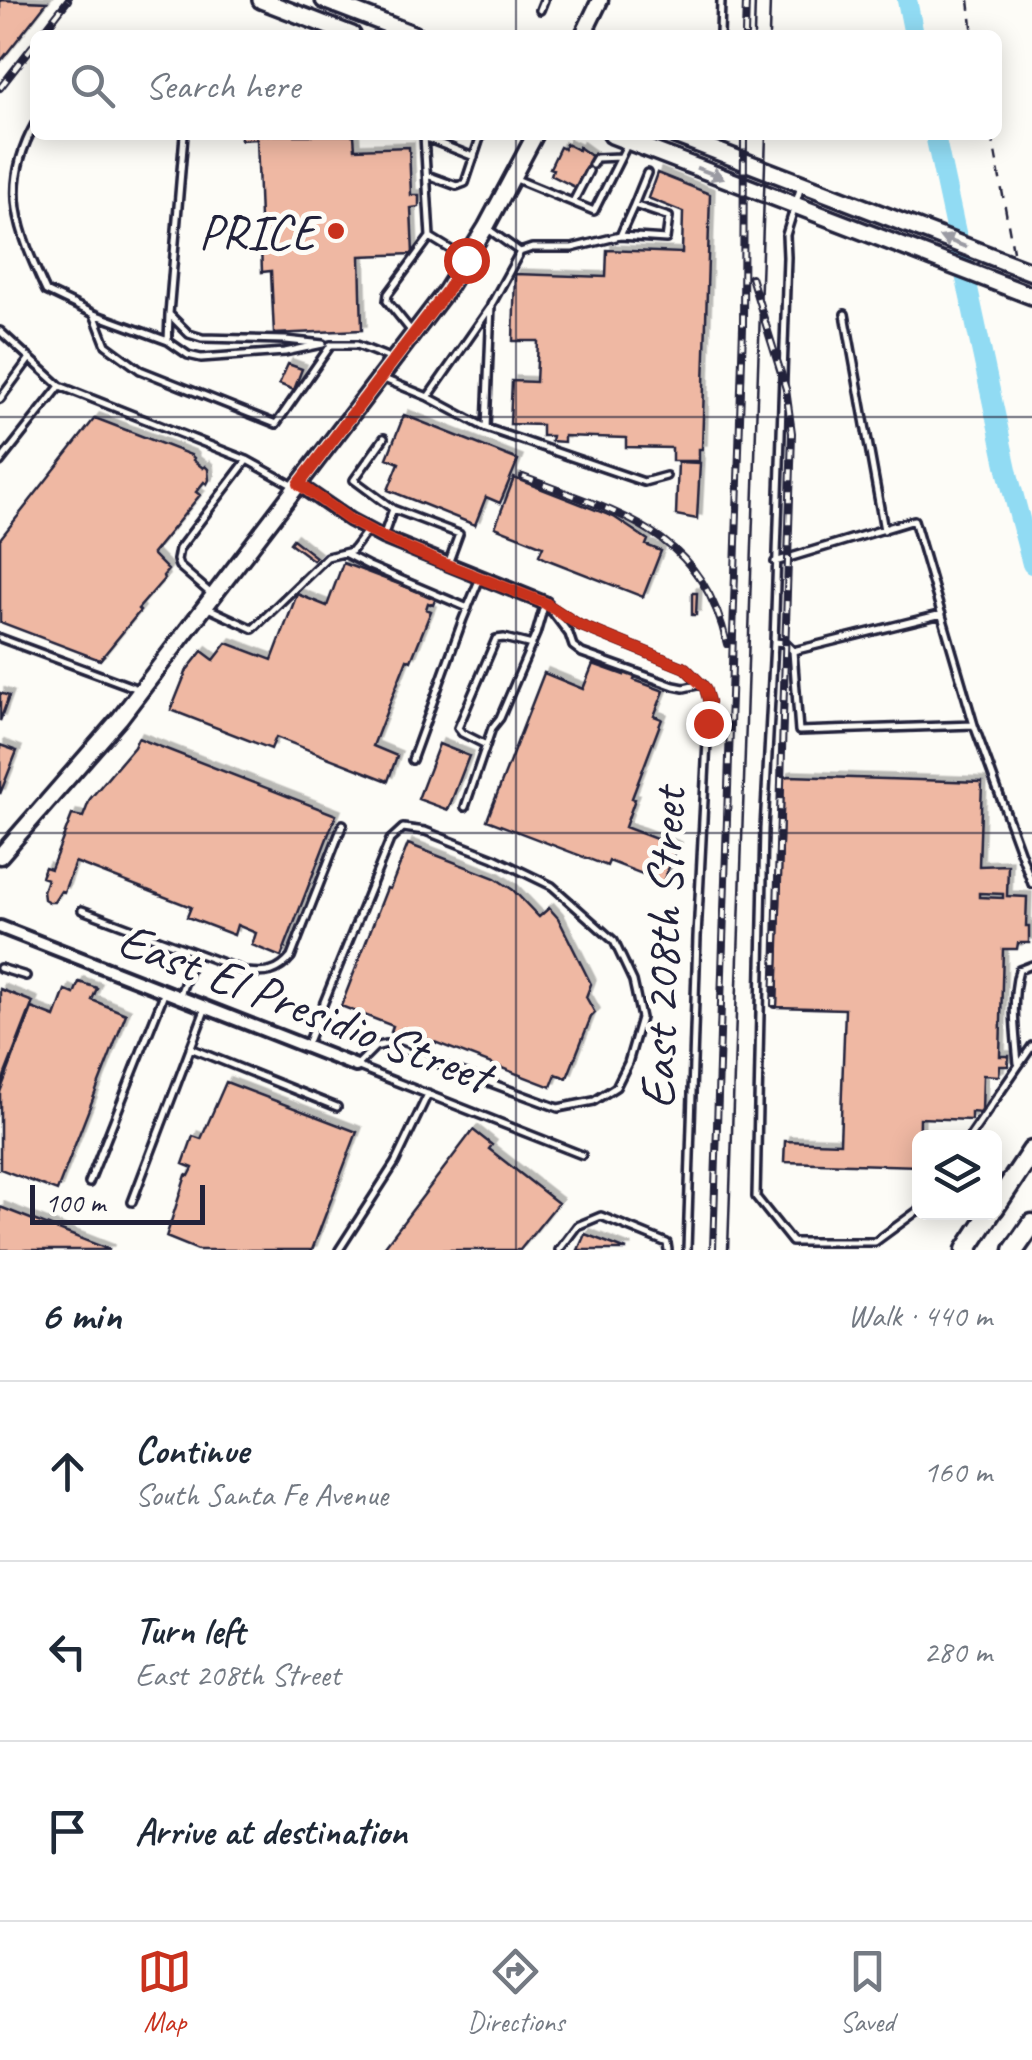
<!DOCTYPE html>
<html lang="en">
<head>
<meta charset="utf-8">
<style>
  body { margin:0; font-family:Caveat,sans-serif; background:#f2f2f3; color:#1f2937 }
  .controls { position:absolute; right:30px; bottom:30px; display:grid; overflow:hidden; border-radius:15px; box-shadow:0 5px 25px #0003 }
  .controls button { width:90px; height:90px; display:grid; place-items:center; padding:0; border:0; border-bottom:2px solid #e0e1e3; background:#fff; color:#1f2937; font:50px sans-serif }
  .scale { position:absolute; left:30px; bottom:25px; width:175px; box-sizing:border-box; padding-left:10px; border:5px solid #22223b; border-top:0; font-size:28px; line-height:35px; white-space:nowrap; color:#22223b; -webkit-text-stroke:8px #fdfcf7; paint-order:stroke }
  .stop { position:absolute; width:30px; height:30px; margin:-22px; border:8px solid #c8321e; border-radius:50%; background:#fff }
  .stop.end { background:#c8321e; border-color:#fff; box-shadow:0 2px 10px #0008 }
  .list { margin:0; padding:0; list-style:none }
  h2 { display:flex; justify-content:space-between; align-items:center; height:130px; margin:0; padding:0 40px; font-size:42px }
  h2 small { font-size:32px; font-weight:400; color:#747a83 }
  .list li { display:grid; grid-template-columns:65px 1fr auto; gap:30px; align-items:center; box-sizing:border-box; height:180px; padding:0 40px; border-top:2px solid #e0e1e3 }
  .list b { display:block; font-size:38px; white-space:nowrap }
  .list p { margin:0; font-size:32px; white-space:nowrap; color:#747a83 }
  .list em { font-size:32px; font-style:normal; color:#747a83 }
  .icon { flex:none; width:55px; height:55px; fill:none; stroke:currentColor; stroke-width:2; stroke-linecap:round; stroke-linejoin:round }
  .map { position:relative; flex:none; width:1032px; height:1250px; overflow:hidden }
  .search { position:absolute; background:#fff; box-shadow:0 5px 25px #0003; left:30px; right:30px; top:30px; height:110px; display:flex; align-items:center; gap:25px; box-sizing:border-box; padding:0 35px; border-radius:15px; color:#747a83; font-size:38px }
  .sheet { height:670px; background:#fff }
  nav { display:flex; justify-content:space-around; align-items:center; box-sizing:border-box; height:140px; border-top:2px solid #e0e1e3; background:#fff; font-size:28px; color:#747a83 }
  nav a { display:grid; justify-items:center; gap:5px }
  nav .on { color:#c8321e }
  .map>svg:first-child { display:block }
</style>
</head>
<body>
<div class="map">
<svg width="1032" height="1250" viewBox="0 0 1032 1250">
  <defs>
    <filter id="shadow"><feDropShadow dx="4.5" dy="-4.5" stdDeviation="0" flood-color="#0004"/></filter>
  </defs>
  <rect width="100%" height="100%" fill="#fdfcf7"/>
  <filter id="ink" filterUnits="userSpaceOnUse"><feTurbulence type="fractalNoise" baseFrequency=".01" numOctaves="2"/><feDisplacementMap in="SourceGraphic" scale="20" xChannelSelector="R" yChannelSelector="G"/><feConvolveMatrix kernelMatrix="1 2 1 2 8 2 1 2 1" color-interpolation-filters="sRGB"/></filter>
  <g filter="url(#ink)">
    <g fill="none" stroke-linecap="round" stroke-linejoin="round">
      <!-- river -->
      <path stroke="#91dbf3" stroke-width="20" d="M907 0 914 35
        M935 135 1008 474 1032 564"/>
    </g>
    <!-- building -->
    <path fill="#efb8a3" stroke="#22223b" stroke-width="2.5" fill-rule="evenodd" filter="url(#shadow)" d="M0 0 47 2 0 62Z
      M240 135H354L355 149 409 147 411 195H419V207L411 208 413 254 360 256 362 330 274 334 271 271 262 272 257 139 241 140Z
      M566 144 578 150 579 147 594 158 591 164 595 166 592 172 588 170 579 189 551 175 553 169 550 168 560 147 564 149Z
      M657 173 710 194 702 449H699V461H672V448L626 447V438L564 436V442L551 441 552 436H542V425L510 424 512 381 536 382 538 341H513L515 274 606 277 607 250 682 253 683 212 648 198Z
      M288 364 302 369 294 390 279 384Z
      M404 415 518 460 500 503 486 497 475 525 388 490 399 463 387 458Z
      M95 418 191 455 194 458 193 460 203 468 205 466 208 469 209 480 207 484 204 482 196 492 200 495 152 554 168 570 163 576 164 579 138 609 140 611 100 660 0 622V539Z
      M678 462 700 463 697 519 676 515Z
      M514 478 614 517 648 540 646 545 661 551 643 597 546 559 539 555 543 546 495 527Z
      M293 539 316 557 313 560 290 543Z
      M343 563 436 598 433 605 428 603 426 609 431 611 411 661 407 659 373 746 397 756 388 781 276 737 271 749 171 710 187 670 202 651 214 660 227 643 272 660 297 594 327 606Z
      M692 593H697L696 615H692Z
      M593 664 624 675 625 671 636 675 634 680 664 691 654 716 662 719 632 798 635 799 625 827 677 847 663 882 609 861 607 866 487 820 544 673 583 689Z
      M0 693 9 696 0 721Z
      M138 738 336 815 281 957 252 945 256 933 237 925 234 935 187 917 191 907 75 862 64 892 61 891 54 902H49L44 899 43 891 47 879 41 877 45 867 51 869 72 815 83 817 90 799 134 747Z
      M439 744 469 756 448 810 418 799Z
      M0 745 17 751 0 794Z
      M789 776 982 782 979 866 1008 865 1007 896 1027 897 1026 926H1029V943H1018L1017 949H1003L1000 1056H1009L1008 1066H1000L999 1076 983 1075 982 1113 971 1112V1120L920 1118 919 1166 784 1162 785 1141 840 1143 845 1009 777 1007 784 777ZM979 893 1003 894V898L979 897Z
      M408 844 495 878 513 890 539 917 549 908 558 918 591 984 586 997 595 1013 591 1017 567 1078 556 1074 551 1087 401 1029 398 1035 391 1032 393 1026 341 1006 387 888 390 889Z
      M79 982 97 988 92 1000 126 1014 57 1191 0 1169V1092L32 1008 55 1017 65 990 74 994Z
      M0 989 33 1002 0 1087Z
      M226 1082 357 1132 312 1250H198L166 1237 186 1175 189 1176 193 1168 183 1164 193 1136 201 1139Z
      M473 1130 492 1145 489 1149 558 1203 520 1250H382Z
      M0 1207 110 1250H0Z
      M585 1234 627 1250H578Z"/>
    <g fill="none" stroke-linecap="round" stroke-linejoin="round">
      <defs>
        <path id="service" d="M540 10 544 0
          M720 35 721 0
          M35 124C0 187 18 230 46 291L94 314 168 341
          M426 138 474 157
          M592 165 596 158 620 157
          M427 175 457 186 465 183 481 135
          M516 179 594 211 627 145
          M801 186 786 235 787 257 774 642 764 829 756 1197 792 1242H875L920 1209
          M573 202 589 171
          M634 205 647 173
          M488 229 520 252 532 248H572L620 236 666 239 669 217 634 205 620 236
          M430 237 466 259
          M94 314 106 345 140 370 276 424 331 345
          M169 314 189 334 202 338 286 340 323 344 285 352 201 358 188 355 168 341Z
          M169 314 184 135
          M845 314 884 530
          M0 331 60 386 247 460
          M412 332 387 301 388 294 430 237 424 135
          M330 345H357L392 359
          M384 379 428 397 486 428 491 305 520 252
          M428 397 490 308
          M0 399 30 358
          M486 428 644 482 666 476
          M384 438 354 480 393 509
          M0 462 60 386
          M383 537 393 509 459 534 448 564
          M344 553 369 566 468 608
          M775 562 914 520 974 725
          M210 593 179 566 177 560 179 549 247 460 294 486
          M545 603 579 625 685 668 705 688 709 702 697 937 687 1250
          M208 608 253 629 327 557 352 551 367 531
          M550 609 569 634 573 646 582 653 674 686 684 688 702 684
          M0 638 138 689
          M774 642 785 643 793 651 799 731 974 725 1032 884
          M793 651 942 614
          M486 745 462 733 458 728 496 639 504 638 532 645
          M412 760 463 619 480 578
          M465 807 492 728 500 718 536 634 544 606
          M82 910 247 972C266 974 278 973 291 957L343 824
          M0 968 26 976
          M179 997 196 953
          M307 1044 390 840 403 828 425 831 494 858 552 886 614 941 633 981 641 1018 628 1063 616 1087 594 1101 558 1108 386 1044 375 1047 356 1066 582 1155
          M190 1048 337 1107
          M1018 1063C1015 1032 1011 1000 1019 970L1032 965
          M969 1138 1032 1046
          M89 1183 164 994
          M132 1202 205 1010
          M339 1250 395 1163 428 1094
          M559 1250 577 1226 601 1216 667 1243 668 1250"/>
        <path id="minor" d="M299 485 350 520 384 538 545 603
          M0 927 356 1066"/>
        <path id="secondary" d="M583 35 600 0
          M0 856 120 718 446 291 486 227 535 135"/>
        <path id="primary" d="M261 0 352 35
          M324 0 415 35
          M612 135 1032 296
          M675 135 1032 272"/>
        <path id="motorway" d="M994 1208 1032 1151
          M966 1250 991 1212
          M1014 1250 1032 1224"/>
      </defs>
      <!-- service casing -->
      <use href="#service" stroke="#22223b" stroke-width="12"/>
      <!-- minor casing -->
      <use href="#minor" stroke="#22223b" stroke-width="18"/>
      <!-- secondary casing -->
      <use href="#secondary" stroke="#22223b" stroke-width="21"/>
      <!-- primary casing -->
      <use href="#primary" stroke="#22223b" stroke-width="22"/>
      <!-- motorway casing -->
      <use href="#motorway" stroke="#22223b" stroke-width="25"/>
      <!-- path -->
      <path stroke="#22223b" stroke-width="2.5" stroke-dasharray="10 8" stroke-linecap="butt" d="M969 0 973 35
        M992 135 1013 251"/>
      <!-- service -->
      <use href="#service" stroke="#fdfcf7" stroke-width="5"/>
      <!-- minor -->
      <use href="#minor" stroke="#fdfcf7" stroke-width="10"/>
      <!-- secondary -->
      <use href="#secondary" stroke="#fdfcf7" stroke-width="14"/>
      <!-- primary -->
      <use href="#primary" stroke="#fdfcf7" stroke-width="15"/>
      <!-- motorway -->
      <use href="#motorway" stroke="#fdfcf7" stroke-width="18"/>
      <!-- tram -->
      <path stroke="#22223b" stroke-width="2.5" d="M754 35 755 0
        M769 35 770 0
        M728 1250 766 135"/>
      <defs>
        <path id="rail" d="M41 35 68 0
          M745 35 746 0
          M0 88 35 43
          M751 277 786 389 792 433 774 1005
          M523 477C618 513 701 531 727 644
          M713 1249 743 327 744 135"/>
      </defs>
      <!-- rail casing -->
      <use href="#rail" stroke="#22223b" stroke-width="8"/>
      <!-- rail -->
      <use href="#rail" stroke="#fdfcf7" stroke-width="4" stroke-dasharray="11" stroke-linecap="butt"/>
    </g>
    <!-- one-way arrows -->
    <defs><path id="oneway-solid" d="M-6-.8H1V-3.2L6.5 0L1 3.2V.8H-6Z" transform="scale(2.5)"/></defs>
    <g fill="#9a9aa2">
      <use href="#oneway-solid" transform="translate(710 173) rotate(21)"/>
      <use href="#oneway-solid" transform="translate(953 242) rotate(-159)"/>
    </g>
  </g>
  <g fill="none" stroke-linecap="round" stroke-linejoin="round" filter="url(#ink)">
    <!-- route -->
    <path stroke="#c8321e" stroke-width="12" d="M466 260 446 292 299 484 350 520 384 538 442 563 545 603 579 625 685 668 705 688 709 702 708 723"/>
  </g>
  <!-- grid -->
  <path fill="none" stroke="#22223b" stroke-width="2.5" stroke-opacity="0.55" d="M516 0V35M516 135V1250M0 417H1032M0 833H1032"/>
  <!-- markers -->
  <circle fill="#c8321e" stroke="#fdfcf7" stroke-width="4" cx="336" cy="231" r="10"/>
  <g text-anchor="middle" stroke-width="10" stroke-linejoin="round" paint-order="stroke">
    <!-- poi labels -->
    <g font-size="50" fill="#22223b" stroke="#fdfcf7" text-anchor="end">
      <text x="316" y="249">PRICE</text>
    </g>
    <!-- street labels -->
    <g font-size="50" fill="#22223b" stroke="#fdfcf7">
      <text transform="translate(661 948) rotate(-88)" y="18">East 208th Street</text>
      <text transform="translate(305 1006) rotate(21)" y="18">East El Presidio Street</text>
    </g>
  </g>
</svg>
<div class="controls">
<button><svg class="icon" aria-label="layers" viewBox="0 0 24 24"><path d="M12 4l9 5-9 5-9-5zM3 14l9 5 9-5"/></svg></button>
</div>
<div class="scale">100 m</div>
<div class="stop" style="left:466px;top:260px"></div>
<div class="stop end" style="left:708px;top:723px"></div>
<div class="search"><svg class="icon" aria-label="search" viewBox="0 0 24 24"><circle cx="10" cy="10" r="6"/><path d="M15 15l6 6"/></svg>Search here</div>
</div>
<section class="sheet">
<h2>6 min<small>Walk · 440 m</small></h2>
<ul class="list">
<li><svg class="icon" aria-label="ahead" viewBox="0 0 24 24"><path d="M12 20V5M6 11l6-6 6 6"/></svg><div><b>Continue</b><p>South Santa Fe Avenue</p></div><em>160 m</em></li>
<li><svg class="icon" aria-label="left" viewBox="0 0 24 24"><path d="M17 20v-9H6M10 6l-5 5 5 5"/></svg><div><b>Turn left</b><p>East 208th Street</p></div><em>280 m</em></li>
<li><svg class="icon" aria-label="arrive" viewBox="0 0 24 24"><path d="M6 21V4h12l-3 4 3 4H6"/></svg><div><b>Arrive at destination</b></div></li>
</ul>
</section>
<nav>
<a class="on"><svg class="icon" aria-label="map" viewBox="0 0 24 24"><path d="M3 6l6-2 6 2 6-2v14l-6 2-6-2-6 2zM9 4v14M15 6v14"/></svg>Map</a>
<a><svg class="icon" aria-label="directions" viewBox="0 0 24 24"><path d="M12 3l9 9-9 9-9-9zM9 14v-3h6M13 9l2 2-2 2"/></svg>Directions</a>
<a><svg class="icon" aria-label="saved" viewBox="0 0 24 24"><path d="M7 4h10v16l-5-4-5 4z"/></svg>Saved</a>
</nav>
</body>
</html>
